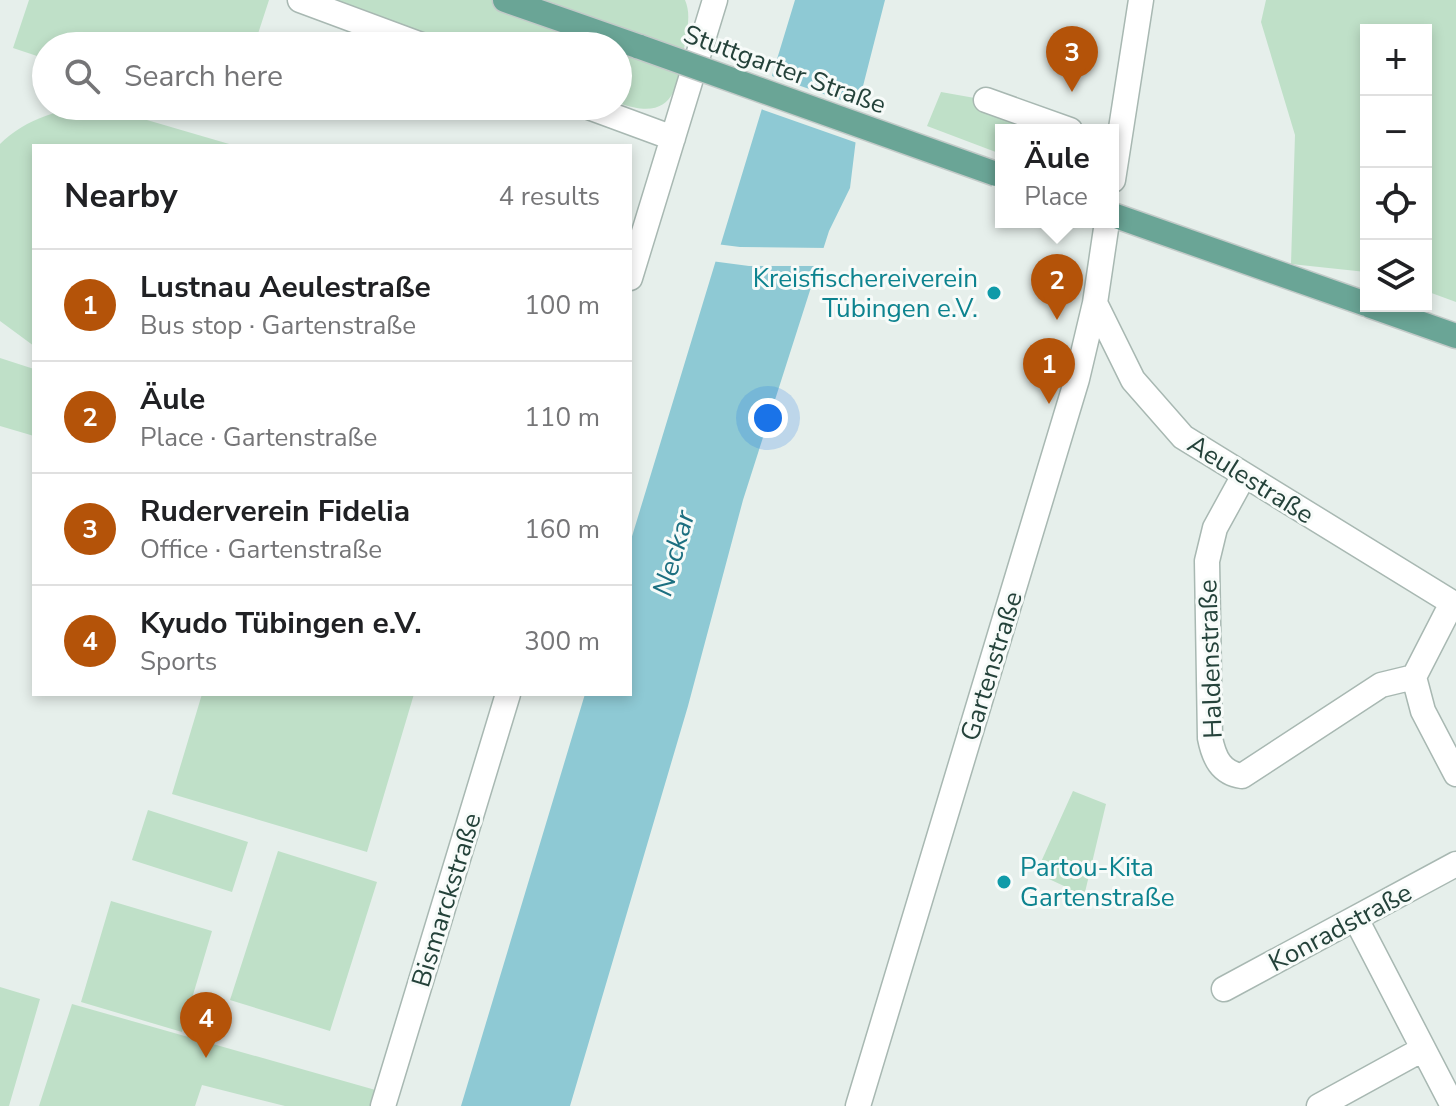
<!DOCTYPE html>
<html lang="en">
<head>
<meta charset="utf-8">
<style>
  body { margin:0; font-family:"Nunito Sans",sans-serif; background:#f6f6f6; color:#202124 }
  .controls { position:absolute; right:24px; top:24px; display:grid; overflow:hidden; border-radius:0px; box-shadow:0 4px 12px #0003 }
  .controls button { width:72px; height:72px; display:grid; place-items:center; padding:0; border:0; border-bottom:2px solid #e0e0e0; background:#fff; color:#202124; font:40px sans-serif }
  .you { position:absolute; left:768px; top:418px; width:28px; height:28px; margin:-20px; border:6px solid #fff; border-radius:50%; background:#1a73e8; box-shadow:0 0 0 12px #1a73e833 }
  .badge { display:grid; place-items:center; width:52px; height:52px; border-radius:50%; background:#b45309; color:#fff; font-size:26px; font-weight:700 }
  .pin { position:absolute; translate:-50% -66px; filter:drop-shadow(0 2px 4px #0008) }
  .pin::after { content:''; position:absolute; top:42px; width:28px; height:24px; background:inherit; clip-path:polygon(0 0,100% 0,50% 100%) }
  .popup { position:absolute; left:995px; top:124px; width:124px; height:104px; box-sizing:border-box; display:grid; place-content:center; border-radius:0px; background:#fff; filter:drop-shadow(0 2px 6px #0005); font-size:26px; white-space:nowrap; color:#757577 }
  .popup b { font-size:30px; color:#202124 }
  .popup::after { content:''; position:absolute; left:50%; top:100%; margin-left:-16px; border:16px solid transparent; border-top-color:#fff }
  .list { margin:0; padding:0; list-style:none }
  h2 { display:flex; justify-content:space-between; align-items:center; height:104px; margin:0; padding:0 32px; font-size:34px }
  h2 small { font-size:26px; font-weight:400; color:#757577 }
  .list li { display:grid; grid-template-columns:52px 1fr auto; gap:24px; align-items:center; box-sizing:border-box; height:112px; padding:0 32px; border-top:2px solid #e0e0e0 }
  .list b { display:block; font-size:30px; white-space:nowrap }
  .list p { margin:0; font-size:26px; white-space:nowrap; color:#757577 }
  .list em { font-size:26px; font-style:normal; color:#757577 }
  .icon { flex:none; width:44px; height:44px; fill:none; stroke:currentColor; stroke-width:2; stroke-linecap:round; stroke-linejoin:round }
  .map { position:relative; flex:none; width:1456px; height:1106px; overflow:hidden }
  .search { position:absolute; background:#fff; box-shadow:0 4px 12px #0003; left:32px; top:32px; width:600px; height:88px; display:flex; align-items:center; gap:20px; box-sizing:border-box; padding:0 28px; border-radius:44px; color:#757577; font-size:30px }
  .panel { position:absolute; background:#fff; box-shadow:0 4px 12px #0003; left:32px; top:144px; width:600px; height:552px; border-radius:0px }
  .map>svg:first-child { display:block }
</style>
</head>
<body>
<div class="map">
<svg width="1456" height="1106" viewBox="0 0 1456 1106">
  <rect width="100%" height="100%" fill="#e6efeb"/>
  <!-- green -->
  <path fill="#bfe0c8" d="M29 0H269L254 46H46V59L13 48Z
    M330 0H685C692 16 686 32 684 50 677 95 670 121 618 103V46H459Z
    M1266 0H1456V302L1426 291V30H1366V272L1291 264 1295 135 1261 22Z
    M941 92 986 100 1070 130H1001V154L927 126Z
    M99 106 236 146H34V346L0 321V144C25 119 65 106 99 106Z
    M0 358 34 369V436L0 426Z
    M202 694H414L367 852 172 794Z
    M1073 791 1106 804 1081 909 1065 905 1064 886 1036 873Z
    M148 810 248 842 232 892 132 860Z
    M278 851 377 882 330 1031 230 1000Z
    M111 901 212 931 182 1032 81 1002Z
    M0 987 40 999 9 1106H0Z
    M72 1004 379 1091 375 1106H285L202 1085 195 1106H39Z"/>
  <!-- water -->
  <path fill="#8ec9d4" d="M795 0H885L862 90 850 188 829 231 743 500 688 706 570 1106H461L585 694H630V543Z"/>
  <!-- pier -->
  <path fill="#e6efeb" d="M769 75 864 108 860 144 758 108Z
    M716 244 740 247 828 248 823 266H749L711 261Z"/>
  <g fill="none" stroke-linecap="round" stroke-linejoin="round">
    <defs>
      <path id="minor" d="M300 0 424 46
        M986 100 1070 130
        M586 106 673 138
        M1113 180 1141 0
        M630 278 715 0
        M1095 303 1133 380 1183 437 1456 605
        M1243 477 1215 528 1207 561 1210 738C1214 758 1221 773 1242 776L1381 685 1414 677
        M1452 603 1414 677 1423 711 1456 774
        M1356 919 1453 1106
        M1224 989 1456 864
        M383 1106 508 694
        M858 1106 1077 379 1095 303 1107 222
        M1319 1106 1423 1049"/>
      <path id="major" d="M505 0 640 47
        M1113 215 1366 304
        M1371 306 1456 336"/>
    </defs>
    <!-- minor casing -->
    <use href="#minor" stroke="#a8b8b2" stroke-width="27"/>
    <!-- major casing -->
    <use href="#major" stroke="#c2cac8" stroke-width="27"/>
    <!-- minor -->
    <use href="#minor" stroke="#fff" stroke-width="24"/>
    <!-- major -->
    <use href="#major" stroke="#6aa596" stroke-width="24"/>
    <defs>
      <path id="major-bridge" d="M640 47 996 174"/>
    </defs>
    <!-- major-bridge casing -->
    <use href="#major-bridge" stroke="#c2cac8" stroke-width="27" stroke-linecap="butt"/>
    <!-- major-bridge -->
    <use href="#major-bridge" stroke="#6aa596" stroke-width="24"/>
  </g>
  <!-- markers -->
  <g fill="#0f9aa8" stroke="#f7fbf9" stroke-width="3">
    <circle cx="994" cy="293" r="8"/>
    <circle cx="1004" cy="882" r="8"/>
  </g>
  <g text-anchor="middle" stroke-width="6" stroke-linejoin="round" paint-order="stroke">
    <!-- street labels -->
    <g font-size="26" fill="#24423a" stroke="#f7fbf9">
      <text transform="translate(785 69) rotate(20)" y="9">Stuttgarter Straße</text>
      <text transform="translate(1251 479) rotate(32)" y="9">Aeulestraße</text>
      <text transform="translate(1210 659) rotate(-92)" y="9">Haldenstraße</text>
      <text transform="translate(991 666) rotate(-73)" y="9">Gartenstraße</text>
      <text transform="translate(446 900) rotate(-73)" y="9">Bismarckstraße</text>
      <text transform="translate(1340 927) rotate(-28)" y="9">Konradstraße</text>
    </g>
    <!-- culture labels -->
    <g font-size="26" fill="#0d838f" stroke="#f7fbf9" text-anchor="end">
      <text x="978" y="287">Kreisfischereiverein<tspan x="978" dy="30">Tübingen e.V.</tspan></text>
      <text x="1020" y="876" text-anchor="start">Partou-Kita<tspan x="1020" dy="30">Gartenstraße</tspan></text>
    </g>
    <!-- water labels -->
    <g font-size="28" font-style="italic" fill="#1c6f80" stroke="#f7fbf9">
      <text transform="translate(673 553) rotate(-74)" y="10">Neckar</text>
    </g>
  </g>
</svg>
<div class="controls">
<button>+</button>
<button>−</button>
<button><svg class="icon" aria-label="locate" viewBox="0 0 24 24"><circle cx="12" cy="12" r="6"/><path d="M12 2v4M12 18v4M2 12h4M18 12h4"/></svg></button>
<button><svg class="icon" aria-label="layers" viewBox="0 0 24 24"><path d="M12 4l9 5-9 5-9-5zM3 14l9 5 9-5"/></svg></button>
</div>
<div class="you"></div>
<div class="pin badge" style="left:1049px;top:404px">1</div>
<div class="pin badge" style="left:1057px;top:320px">2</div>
<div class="popup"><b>Äule</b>Place</div>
<div class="pin badge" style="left:1072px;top:92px">3</div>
<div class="pin badge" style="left:206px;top:1058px">4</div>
<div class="search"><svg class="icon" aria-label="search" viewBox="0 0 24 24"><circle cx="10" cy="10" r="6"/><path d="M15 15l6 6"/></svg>Search here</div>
<section class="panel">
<h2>Nearby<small>4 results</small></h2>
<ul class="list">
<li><span class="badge">1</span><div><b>Lustnau Aeulestraße</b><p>Bus stop · Gartenstraße</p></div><em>100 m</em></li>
<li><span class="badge">2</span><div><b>Äule</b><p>Place · Gartenstraße</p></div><em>110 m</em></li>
<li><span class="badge">3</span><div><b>Ruderverein Fidelia</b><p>Office · Gartenstraße</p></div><em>160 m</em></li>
<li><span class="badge">4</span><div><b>Kyudo Tübingen e.V.</b><p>Sports</p></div><em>300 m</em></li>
</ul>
</section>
</div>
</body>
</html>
